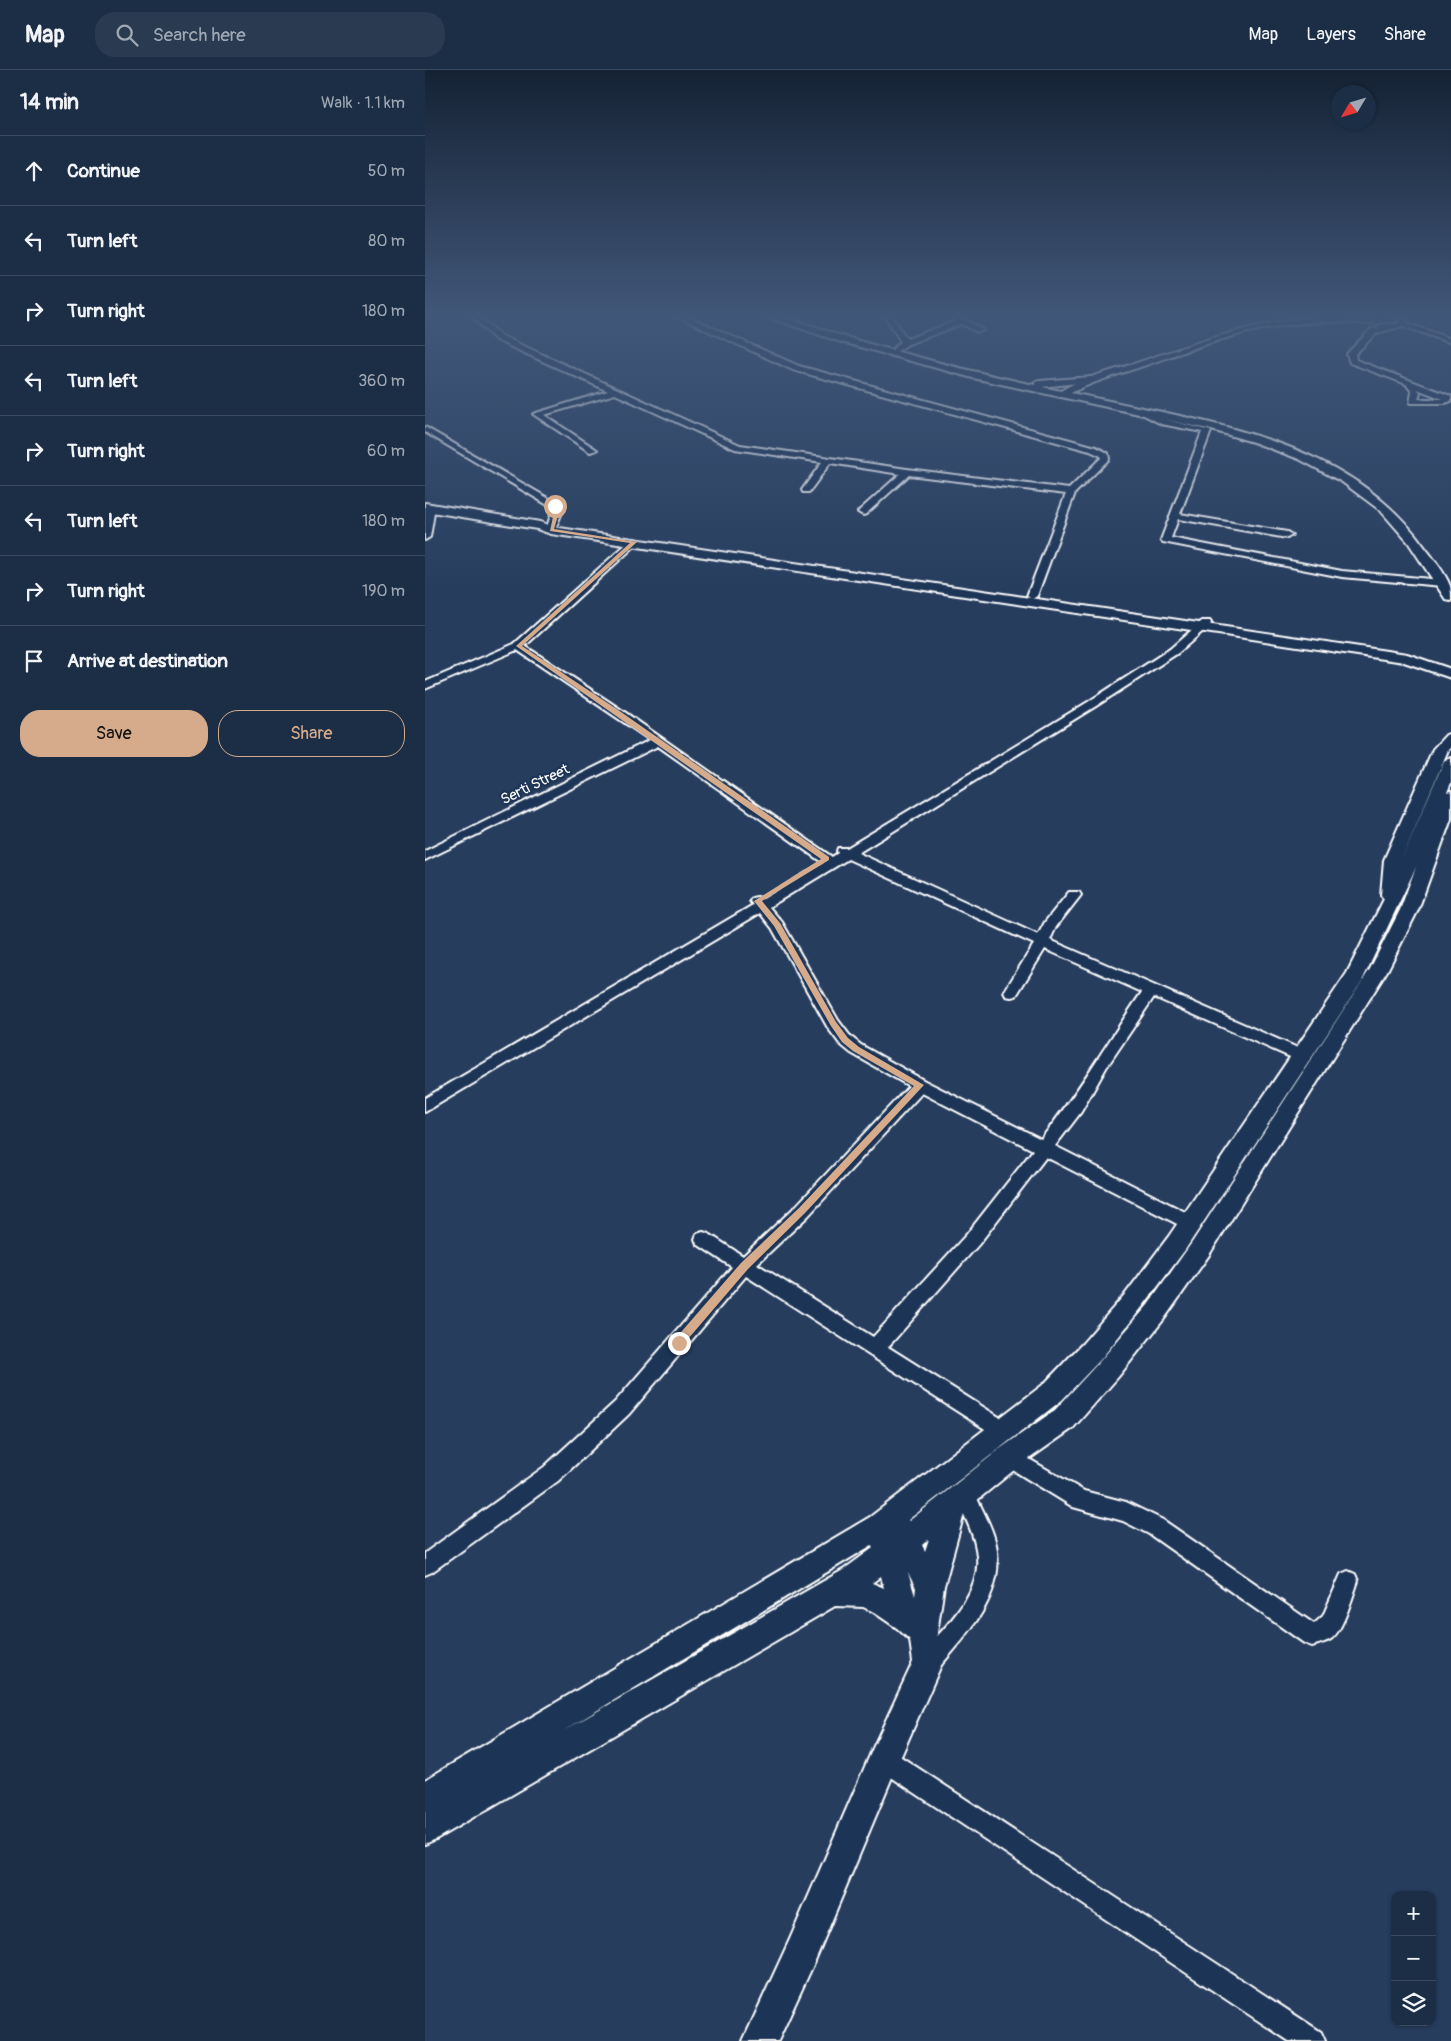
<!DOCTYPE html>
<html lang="en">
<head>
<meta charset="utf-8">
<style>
  body { margin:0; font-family:Pangolin,sans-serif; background:#293a51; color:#f1f3f6 }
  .controls { position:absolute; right:15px; bottom:15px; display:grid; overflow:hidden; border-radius:10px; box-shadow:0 1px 4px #0004 }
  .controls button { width:45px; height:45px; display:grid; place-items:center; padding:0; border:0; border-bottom:1px solid #3a4a5f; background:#1c2e46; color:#f1f3f6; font:25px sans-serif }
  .compass { position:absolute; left:906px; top:15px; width:45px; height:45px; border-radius:50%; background:#1c2e46; box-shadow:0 1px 4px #0004; rotate:232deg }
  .stop { position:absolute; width:15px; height:15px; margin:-11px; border:4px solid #d6ab8b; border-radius:50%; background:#fff }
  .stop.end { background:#d6ab8b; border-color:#fff; box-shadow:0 1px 5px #0008 }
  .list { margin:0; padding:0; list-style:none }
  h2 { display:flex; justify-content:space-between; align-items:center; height:65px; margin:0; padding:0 20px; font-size:21px }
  h2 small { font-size:16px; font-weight:400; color:#a0a8b3 }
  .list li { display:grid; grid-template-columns:32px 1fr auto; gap:15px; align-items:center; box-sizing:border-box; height:70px; padding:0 20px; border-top:1px solid #3a4a5f }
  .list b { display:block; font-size:19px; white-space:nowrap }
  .list em { font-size:16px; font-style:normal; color:#a0a8b3 }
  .actions { display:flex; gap:10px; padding:15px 20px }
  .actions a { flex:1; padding:11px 0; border:1px solid #d6ab8b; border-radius:20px; text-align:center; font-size:18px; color:#d6ab8b }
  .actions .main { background:#d6ab8b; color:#111 }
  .icon { flex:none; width:28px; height:28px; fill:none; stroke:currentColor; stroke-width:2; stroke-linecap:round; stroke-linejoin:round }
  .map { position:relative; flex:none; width:1026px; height:1971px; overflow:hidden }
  header { display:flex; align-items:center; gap:30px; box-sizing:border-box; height:70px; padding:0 25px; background:#1c2e46; border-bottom:1px solid #3a4a5f }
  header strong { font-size:24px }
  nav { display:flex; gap:28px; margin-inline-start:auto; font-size:18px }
  .search { width:350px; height:45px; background:#293a51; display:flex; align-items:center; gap:12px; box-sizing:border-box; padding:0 18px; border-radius:20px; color:#a0a8b3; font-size:19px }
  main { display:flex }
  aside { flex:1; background:#1c2e46 }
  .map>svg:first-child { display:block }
</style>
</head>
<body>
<header>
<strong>Map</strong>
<div class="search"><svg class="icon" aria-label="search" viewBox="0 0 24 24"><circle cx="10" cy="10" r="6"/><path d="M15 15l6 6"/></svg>Search here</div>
<nav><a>Map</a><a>Layers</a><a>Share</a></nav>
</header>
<main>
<aside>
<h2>14 min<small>Walk · 1.1 km</small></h2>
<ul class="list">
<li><svg class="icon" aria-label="ahead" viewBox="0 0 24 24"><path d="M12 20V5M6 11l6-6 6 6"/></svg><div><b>Continue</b></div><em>50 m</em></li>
<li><svg class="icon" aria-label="left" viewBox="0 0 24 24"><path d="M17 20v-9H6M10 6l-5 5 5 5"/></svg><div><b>Turn left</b></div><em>80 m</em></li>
<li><svg class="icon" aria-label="right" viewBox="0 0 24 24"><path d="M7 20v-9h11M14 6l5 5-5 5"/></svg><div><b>Turn right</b></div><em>180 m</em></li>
<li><svg class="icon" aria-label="left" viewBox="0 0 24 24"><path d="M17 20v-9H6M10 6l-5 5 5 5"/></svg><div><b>Turn left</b></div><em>360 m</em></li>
<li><svg class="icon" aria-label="right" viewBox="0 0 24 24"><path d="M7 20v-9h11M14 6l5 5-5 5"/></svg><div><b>Turn right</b></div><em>60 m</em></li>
<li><svg class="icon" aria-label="left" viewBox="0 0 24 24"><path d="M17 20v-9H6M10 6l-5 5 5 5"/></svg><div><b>Turn left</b></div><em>180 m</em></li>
<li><svg class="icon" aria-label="right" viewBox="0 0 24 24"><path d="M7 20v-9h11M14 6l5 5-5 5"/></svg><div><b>Turn right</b></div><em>190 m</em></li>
<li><svg class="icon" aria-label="arrive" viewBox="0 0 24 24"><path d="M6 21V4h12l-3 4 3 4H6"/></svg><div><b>Arrive at destination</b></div></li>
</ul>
<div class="actions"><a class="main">Save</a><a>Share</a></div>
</aside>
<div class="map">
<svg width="1026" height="1971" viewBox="0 0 1026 1971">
  <rect width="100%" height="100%" fill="#263d5e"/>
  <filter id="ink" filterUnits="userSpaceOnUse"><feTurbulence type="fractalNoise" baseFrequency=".02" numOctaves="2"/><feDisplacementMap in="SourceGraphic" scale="10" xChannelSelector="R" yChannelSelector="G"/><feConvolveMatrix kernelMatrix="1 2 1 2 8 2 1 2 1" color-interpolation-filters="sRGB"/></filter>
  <g filter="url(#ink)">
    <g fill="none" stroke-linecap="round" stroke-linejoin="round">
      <defs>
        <path id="minor" d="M46 246H54L77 266 315 375 482 399 644 419 676 388V386L665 381 368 300 251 246H261L374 296 671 377 683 383 684 389 650 423 612 526 607 529 602 526 641 424 484 405 441 444 438 445 433 442 435 440 475 404 405 393 384 422H378L377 420 397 392 310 379 190 324 119 345 172 380 165 382 108 344 183 321 71 270Z
          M460 246H467L482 269 531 251 526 246H533L559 260 552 262 537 254 483 274 471 282 467 280 476 272Z
          M967 246 980 249 982 253 1026 269V273L978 256 952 263 930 284 931 290 1026 326V331L1020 333H985L987 322 981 314 925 293 922 284 946 259 954 258 952 256C958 252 967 256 974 253V251ZM992 319 1018 329H993L995 322Z
          M885 247H914L944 250 948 252 944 254C859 245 803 266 724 294 695 304 665 312 638 327L631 325C647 310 684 302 705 295 765 275 822 254 885 247Z
          M719 341H725L742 350 786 361 755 444 862 462 867 465 862 468 753 449 746 468 917 501 1017 510 1022 513 1017 516 917 507 738 472 736 470 777 362 736 354 719 345Z
          M0 357 133 434 137 442 129 462H123L121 460 127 442 126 437 0 362Z
          M5 434 10 437 5 467 0 470V440L2 435Z
          M209 469 214 472 212 474 100 576 198 641 407 787 413 783 412 781 413 778H422L663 632 745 579 777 551H785L786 553 785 555 753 583 671 636 433 783 613 865 620 852 644 822H654L656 825 631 857 625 870 882 982 885 986 882 990 877 992 872 990 729 927 681 998 656 1042 630 1076 772 1148 774 1153 772 1158 766 1160 760 1158 621 1087 554 1174 463 1277 585 1354 588 1360 585 1366 578 1369 571 1366 321 1206 204 1344 133 1411 7 1502 0 1505V1483L119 1397 190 1332 307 1197 272 1174 270 1169 272 1164 278 1162 284 1164 318 1186 371 1136 484 1016 426 983 415 974 403 958 347 858 335 843 0 1042V1028L328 835 325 831 327 828 332 827 338 829 398 793 233 676 0 790V781L225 670 92 580 0 619V612L89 574 206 470ZM423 789 609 874 579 922 581 926 586 927 591 926 620 879 717 922C683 971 653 1023 616 1069L500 1011 436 975 425 966 413 950 357 852 344 837ZM497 1023 608 1080 542 1164 448 1267 332 1194 383 1146Z
          M585 1378 659 1421 701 1432 738 1450 889 1554 898 1546 916 1504 923 1501 930 1504 933 1511C928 1525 918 1561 906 1569 901 1572 893 1574 887 1576L879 1573 724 1464 698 1451 648 1437 578 1394 575 1387 578 1380Z
          M540 1414 547 1417C555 1437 570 1460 572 1481 578 1529 539 1568 511 1601L503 1604 495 1601 492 1593 495 1585C521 1556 560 1521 551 1479 548 1460 537 1442 530 1424L533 1417Z
          M459 1678 467 1681 896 1962 900 1971H864L451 1697 448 1689 451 1681Z"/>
        <path id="major" d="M339 246C366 246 393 259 420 267 483 285 546 302 610 315V312L614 311 666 307V311L662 312 617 317C657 325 697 334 737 342 835 363 936 389 998 475 1007 487 1020 502 1025 516 1026 520 1026 526 1026 531L1021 530 983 472 956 441 917 412 874 389 828 372 783 359 548 308 413 271Z
          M0 433 115 452 128 457 982 584 1026 599V608L979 592 126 464 112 459 0 441Z
          M1026 663V677L1023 680 976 791 1018 693 1020 690 1026 688V713L1022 722 1026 721V749L993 840 962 901 784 1185 739 1249 693 1307 648 1358 594 1396 540 1440 519 1516 512 1563 517 1593 470 1700 389 1893 353 1971H318L365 1869 448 1678 488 1592 485 1570 472 1558 447 1541 438 1537 410 1536 11 1769 0 1774V1710L445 1447 619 1314 658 1273 702 1222 744 1166 922 903 959 829 956 825 959 790 1008 679 1021 665ZM991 797 975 840 945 899 768 1171 723 1235 675 1291 630 1340 576 1378 484 1451 483 1450 637 1330 676 1289 718 1236 760 1180 937 911ZM504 1469 500 1481 497 1475ZM447 1475 448 1478 418 1500 138 1661ZM483 1503 491 1518 490 1526ZM456 1506 459 1518 447 1513Z"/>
      </defs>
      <!-- minor casing -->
      <use href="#minor" stroke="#fff" stroke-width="4"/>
      <!-- major casing -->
      <use href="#major" stroke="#fff" stroke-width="4"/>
      <!-- minor -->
      <use href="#minor" fill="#1d3557" fill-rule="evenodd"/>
      <!-- major -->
      <use href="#major" fill="#1d3557" fill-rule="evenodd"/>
    </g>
  </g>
  <!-- sky -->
  <linearGradient id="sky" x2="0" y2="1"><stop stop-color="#152234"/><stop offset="0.47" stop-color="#415779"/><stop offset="1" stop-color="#415779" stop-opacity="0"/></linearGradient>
  <rect width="1026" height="522" fill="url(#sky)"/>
  <!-- route -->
  <path fill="#d6ab8b" d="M130 434 134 442 129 459 212 472 97 576 196 642 404 787V790L337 831 355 853 411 952 423 968 434 977 499 1015 380 1143 323 1199 257 1276 254 1277 250 1276V1269L316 1193 374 1138 489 1016 428 981 417 972 406 956 349 856 329 831 396 789 91 576 205 473 125 461 129 442 127 436Z"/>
  <g text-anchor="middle" stroke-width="4.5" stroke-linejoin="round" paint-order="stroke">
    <!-- street labels -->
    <g font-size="15" fill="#fff" stroke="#1d3557">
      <text transform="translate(110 714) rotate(-26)" y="5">Serti Street</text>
    </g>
  </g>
</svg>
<div class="controls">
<button>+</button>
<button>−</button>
<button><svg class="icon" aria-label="layers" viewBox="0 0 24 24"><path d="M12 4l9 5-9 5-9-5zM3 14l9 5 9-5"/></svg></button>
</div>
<svg class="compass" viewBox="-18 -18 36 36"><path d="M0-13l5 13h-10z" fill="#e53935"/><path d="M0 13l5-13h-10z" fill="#a0a8b3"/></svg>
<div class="stop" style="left:130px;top:436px"></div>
<div class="stop end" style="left:254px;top:1273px"></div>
</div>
</main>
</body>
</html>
